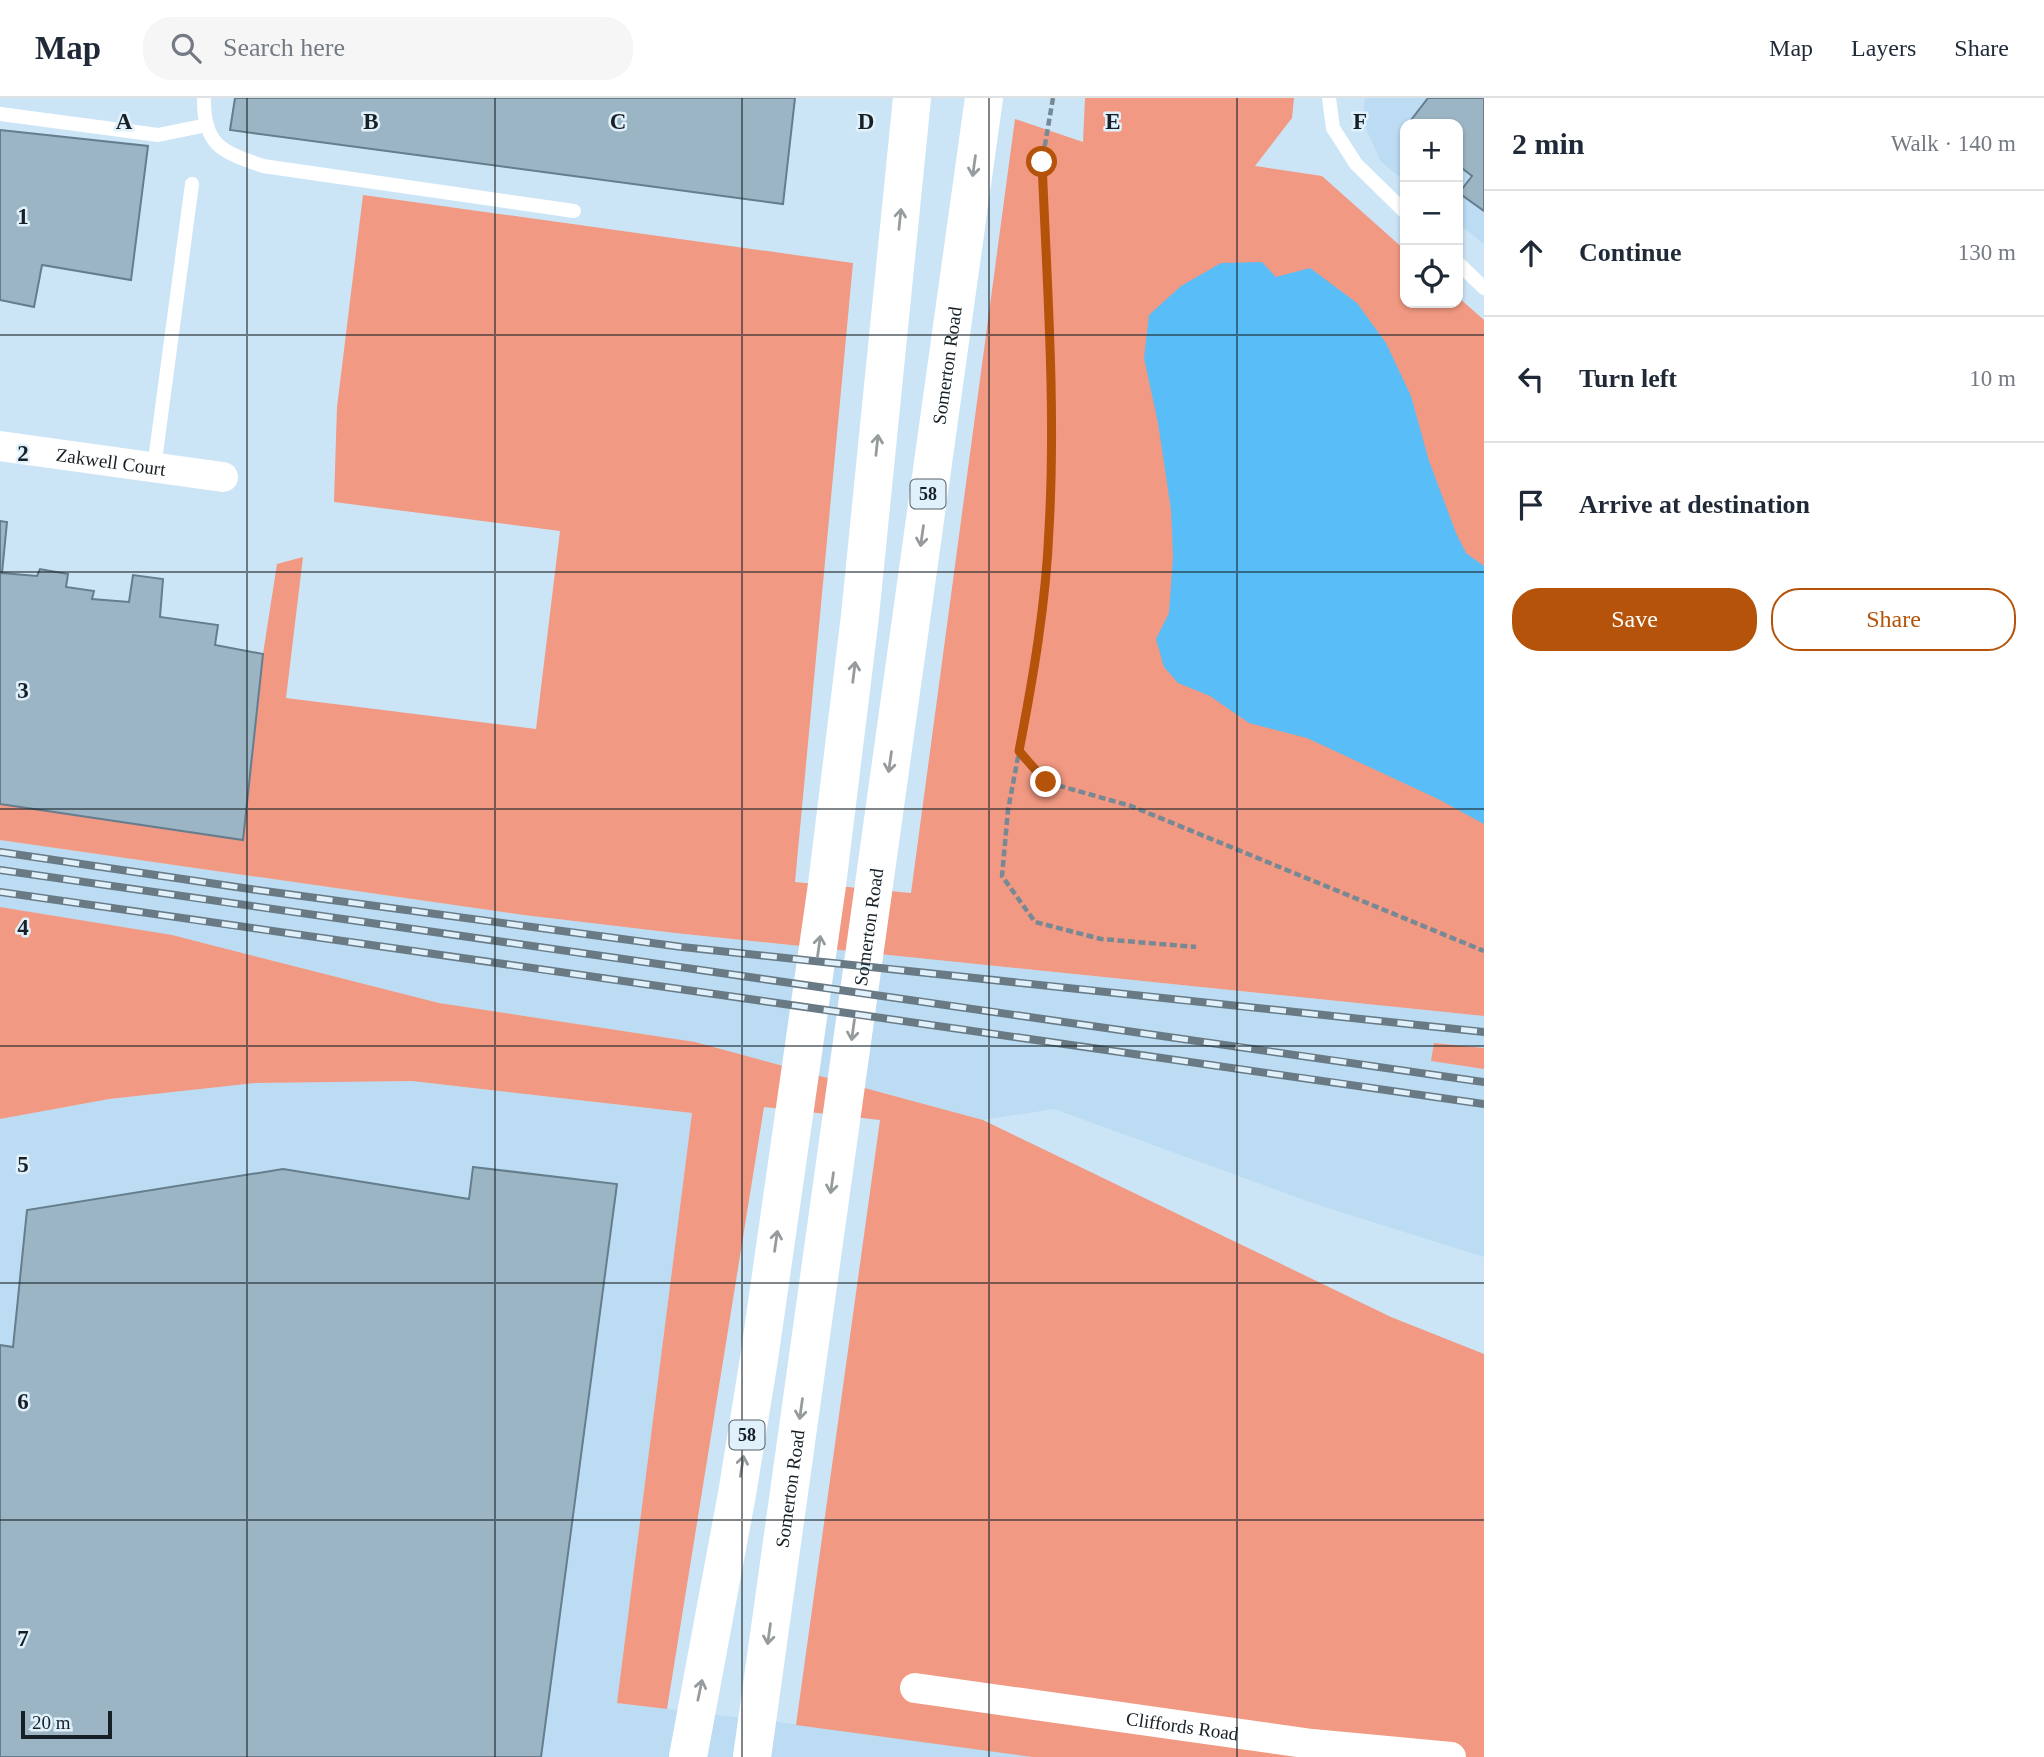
<!DOCTYPE html>
<html lang="en">
<head>
<meta charset="utf-8">
<style>
  body { margin:0; font-family:Georgia,serif; background:#f6f6f7; color:#1f2937 }
  .controls { position:absolute; right:21px; top:21px; display:grid; overflow:hidden; border-radius:14px; box-shadow:0 2px 5px #0004 }
  .controls button { width:63px; height:63px; display:grid; place-items:center; padding:0; border:0; border-bottom:2px solid #e0e1e3; background:#fff; color:#1f2937; font:35px sans-serif }
  .scale { position:absolute; left:21px; bottom:18px; width:91px; box-sizing:border-box; padding-left:7px; border:4px solid #162026; border-top:0; font-size:19px; line-height:24px; white-space:nowrap; color:#162026; -webkit-text-stroke:5px #e1f1fb; paint-order:stroke }
  .stop { position:absolute; width:21px; height:21px; margin:-16px; border:5px solid #b45309; border-radius:50%; background:#fff }
  .stop.end { background:#b45309; border-color:#fff; box-shadow:0 2px 7px #0008 }
  .list { margin:0; padding:0; list-style:none }
  h2 { display:flex; justify-content:space-between; align-items:center; height:91px; margin:0; padding:0 28px; font-size:30px }
  h2 small { font-size:23px; font-weight:400; color:#747a83 }
  .list li { display:grid; grid-template-columns:46px 1fr auto; gap:21px; align-items:center; box-sizing:border-box; height:126px; padding:0 28px; border-top:2px solid #e0e1e3 }
  .list b { display:block; font-size:26px; white-space:nowrap }
  .list em { font-size:23px; font-style:normal; color:#747a83 }
  .actions { display:flex; gap:14px; padding:21px 28px }
  .actions a { flex:1; padding:16px 0; border:2px solid #b45309; border-radius:28px; text-align:center; font-size:24px; color:#b45309 }
  .actions .main { background:#b45309; color:#fff }
  .icon { flex:none; width:38px; height:38px; fill:none; stroke:currentColor; stroke-width:2; stroke-linecap:round; stroke-linejoin:round }
  .map { position:relative; flex:none; width:1484px; height:1659px; overflow:hidden }
  header { display:flex; align-items:center; gap:42px; box-sizing:border-box; height:98px; padding:0 35px; background:#fff; border-bottom:2px solid #e0e1e3 }
  header strong { font-size:33px }
  nav { display:flex; gap:38px; margin-inline-start:auto; font-size:24px }
  .search { width:490px; height:63px; background:#f6f6f7; display:flex; align-items:center; gap:18px; box-sizing:border-box; padding:0 24px; border-radius:28px; color:#747a83; font-size:26px }
  main { display:flex }
  aside { flex:1; background:#fff }
  .map>svg:first-child { display:block }
</style>
</head>
<body>
<header>
<strong>Map</strong>
<div class="search"><svg class="icon" aria-label="search" viewBox="0 0 24 24"><circle cx="10" cy="10" r="6"/><path d="M15 15l6 6"/></svg>Search here</div>
<nav><a>Map</a><a>Layers</a><a>Share</a></nav>
</header>
<main>
<div class="map">
<svg width="1484" height="1659" viewBox="0 0 1484 1659">
  <rect width="100%" height="100%" fill="#cce5f6"/>
  <!-- built -->
  <path fill="#bbdcf2" d="M1365 0H1484V146L1458 125V26H1405V83L1381 64 1362 22Z
    M0 742 524 817 675 835 1484 918V950L1434 945 1432 963 1484 971V1159L1315 1106 1054 1011 983 1022 695 944 439 905 172 837 0 809Z
    M412 983 692 1015 617 1605 844 1632 1033 1659H0V1021L109 1001 255 985Z"/>
  <!-- green -->
  <path fill="#f19982" d="M1085 0H1294L1292 20 1255 68 1322 78 1405 152V205H1458V199L1484 222V918L675 835 524 817 0 742V706L243 742 263 556 277 466 303 459 286 600 536 631 560 433 334 404 337 309 363 97 853 165 795 784 911 795 1015 21 1083 44Z
    M0 809 172 837 439 905 695 944 983 1022 1391 1219 1484 1256V1659H1033L796 1627 880 1022 764 1009 667 1611 617 1605 692 1015 412 983 255 985 109 1001 0 1021Z
    M1434 945 1484 950V971L1431 963Z"/>
  <!-- water -->
  <path fill="#59bef8" d="M1262 164 1276 179 1310 170 1357 205 1386 245 1411 298 1429 363 1456 435 1466 455 1484 468V726L1438 701 1307 640 1249 625 1210 598 1178 585 1164 569 1156 541 1169 515 1173 458 1171 412 1158 325 1144 260 1149 217 1181 188 1221 165Z"/>
  <!-- building -->
  <path fill="#9cb5c5" stroke="#657d8c" stroke-width="2" d="M235 0H795L783 106 230 32Z
    M1428 0H1484V113L1459 95 1472 78 1458 67V26H1408Z
    M0 32 148 48 131 182 42 167 34 209 0 202Z
    M0 423 7 424 2 475 37 478 40 471 68 476 66 489 94 493 92 501 129 504 133 477 163 481 160 519 218 527 215 547 263 556 243 742 0 706Z
    M473 1069 617 1086 541 1659H0V1247L13 1249 27 1112 283 1071 469 1101Z"/>
  <g fill="none" stroke-linecap="round" stroke-linejoin="round">
    <!-- path -->
    <path stroke="#778994" stroke-width="4.5" stroke-dasharray="7 3.5" stroke-linecap="butt" d="M1053 0 1042 64 1052 300 1049 433 1033 580 1008 712 1002 778 1035 824 1101 841 1196 849
      M1020 654 1046 684 1131 708 1484 853"/>
    <!-- service -->
    <path stroke="#fff" stroke-width="14" d="M204 0C203 48 223 54 263 68L574 113
      M1329 0 1333 30 1356 66 1405 114
      M0 16 158 37 207 27
      M1458 165 1484 190
      M154 370 192 86"/>
    <!-- minor -->
    <g stroke="#fff" stroke-width="30">
      <path id="s1" d="M0 348 223 379"/>
      <path id="s2" d="M915 1590 1312 1646 1451 1659"/>
    </g>
    <!-- primary -->
    <g stroke="#fff" stroke-width="38">
      <path d="M688 1659 737 1396 759 1261 827 787 860 518 912 0"/>
      <path id="s3" d="M752 1659 984 0"/>
    </g>
    <defs>
      <path id="rail" d="M0 754 257 792 682 849 1484 934
        M0 772 1484 984
        M0 794 1484 1006"/>
    </defs>
    <!-- rail casing -->
    <use href="#rail" stroke="#697a85" stroke-width="8"/>
    <!-- rail -->
    <use href="#rail" stroke="#e1f1fb" stroke-width="5" stroke-dasharray="16" stroke-linecap="butt"/>
  </g>
  <!-- one-way arrows -->
  <defs><path id="oneway-shaft" d="M-6 0H5M1.5-3L5.5 0L1.5 3" fill="none" stroke-width="1.6" stroke-linecap="round" stroke-linejoin="round" transform="scale(1.75)"/></defs>
  <g stroke="#969b9d">
    <use href="#oneway-shaft" transform="translate(974 68) rotate(98)"/>
    <use href="#oneway-shaft" transform="translate(900 121) rotate(-84)"/>
    <use href="#oneway-shaft" transform="translate(877 347) rotate(-84)"/>
    <use href="#oneway-shaft" transform="translate(922 438) rotate(98)"/>
    <use href="#oneway-shaft" transform="translate(854 574) rotate(-83)"/>
    <use href="#oneway-shaft" transform="translate(890 664) rotate(98)"/>
    <use href="#oneway-shaft" transform="translate(819 848) rotate(-82)"/>
    <use href="#oneway-shaft" transform="translate(853 932) rotate(98)"/>
    <use href="#oneway-shaft" transform="translate(832 1085) rotate(98)"/>
    <use href="#oneway-shaft" transform="translate(776 1143) rotate(-82)"/>
    <use href="#oneway-shaft" transform="translate(801 1311) rotate(98)"/>
    <use href="#oneway-shaft" transform="translate(742 1368) rotate(-81)"/>
    <use href="#oneway-shaft" transform="translate(769 1536) rotate(98)"/>
    <use href="#oneway-shaft" transform="translate(700 1592) rotate(-78)"/>
  </g>
  <g fill="none" stroke-linecap="round" stroke-linejoin="round">
    <!-- route -->
    <path stroke="#b45309" stroke-width="9" d="M1042 64C1047 186 1056 309 1049 431 1046 506 1033 580 1019 653L1046 684"/>
  </g>
  <!-- grid -->
  <path fill="none" stroke="#162026" stroke-width="2" stroke-opacity="0.55" d="M247 0V1659M495 0V1659M742 0V1659M989 0V1659M1237 0V1659M0 237H1484M0 474H1484M0 711H1484M0 948H1484M0 1185H1484M0 1422H1484"/>
  <g text-anchor="middle" stroke-width="5" stroke-linejoin="round" paint-order="stroke">
    <!-- shield labels -->
    <g fill="#e1f1fb" stroke="#535f66" stroke-width="2">
      <rect x="910.5" y="381.5" width="35" height="29" rx="5"/>
      <rect x="729.5" y="1322.5" width="35" height="29" rx="5"/>
    </g>
    <g font-size="18" font-weight="bold" fill="#162026">
      <text x="928" y="402">58</text>
      <text x="747" y="1343">58</text>
    </g>
    <!-- street labels -->
    <g font-size="19" fill="#162026" stroke="#e1f1fb">
      <text dy="7" stroke="none"><textPath href="#s3" startOffset="1405">Somerton Road</textPath></text>
      <text dy="7" stroke="none"><textPath href="#s1" startOffset="112">Zakwell Court</textPath></text>
      <text dy="7" stroke="none"><textPath href="#s3" startOffset="838">Somerton Road</textPath></text>
      <text dy="7" stroke="none"><textPath href="#s3" startOffset="271">Somerton Road</textPath></text>
      <text dy="7" stroke="none"><textPath href="#s2" startOffset="270">Cliffords Road</textPath></text>
    </g>
  </g>
  <g font-size="23" text-anchor="middle" font-weight="bold" fill="#162026" stroke="#e1f1fb" stroke-width="5" stroke-linejoin="round" paint-order="stroke">
    <text x="124" y="31">A</text>
    <text x="371" y="31">B</text>
    <text x="618" y="31">C</text>
    <text x="866" y="31">D</text>
    <text x="1113" y="31">E</text>
    <text x="1360" y="31">F</text>
    <text x="23" y="126">1</text>
    <text x="23" y="363">2</text>
    <text x="23" y="600">3</text>
    <text x="23" y="837">4</text>
    <text x="23" y="1074">5</text>
    <text x="23" y="1311">6</text>
    <text x="23" y="1548">7</text>
  </g>
</svg>
<div class="controls">
<button>+</button>
<button>−</button>
<button><svg class="icon" aria-label="locate" viewBox="0 0 24 24"><circle cx="12" cy="12" r="6"/><path d="M12 2v4M12 18v4M2 12h4M18 12h4"/></svg></button>
</div>
<div class="scale">20 m</div>
<div class="stop" style="left:1042px;top:64px"></div>
<div class="stop end" style="left:1046px;top:684px"></div>
</div>
<aside>
<h2>2 min<small>Walk · 140 m</small></h2>
<ul class="list">
<li><svg class="icon" aria-label="ahead" viewBox="0 0 24 24"><path d="M12 20V5M6 11l6-6 6 6"/></svg><div><b>Continue</b></div><em>130 m</em></li>
<li><svg class="icon" aria-label="left" viewBox="0 0 24 24"><path d="M17 20v-9H6M10 6l-5 5 5 5"/></svg><div><b>Turn left</b></div><em>10 m</em></li>
<li><svg class="icon" aria-label="arrive" viewBox="0 0 24 24"><path d="M6 21V4h12l-3 4 3 4H6"/></svg><div><b>Arrive at destination</b></div></li>
</ul>
<div class="actions"><a class="main">Save</a><a>Share</a></div>
</aside>
</main>
</body>
</html>
